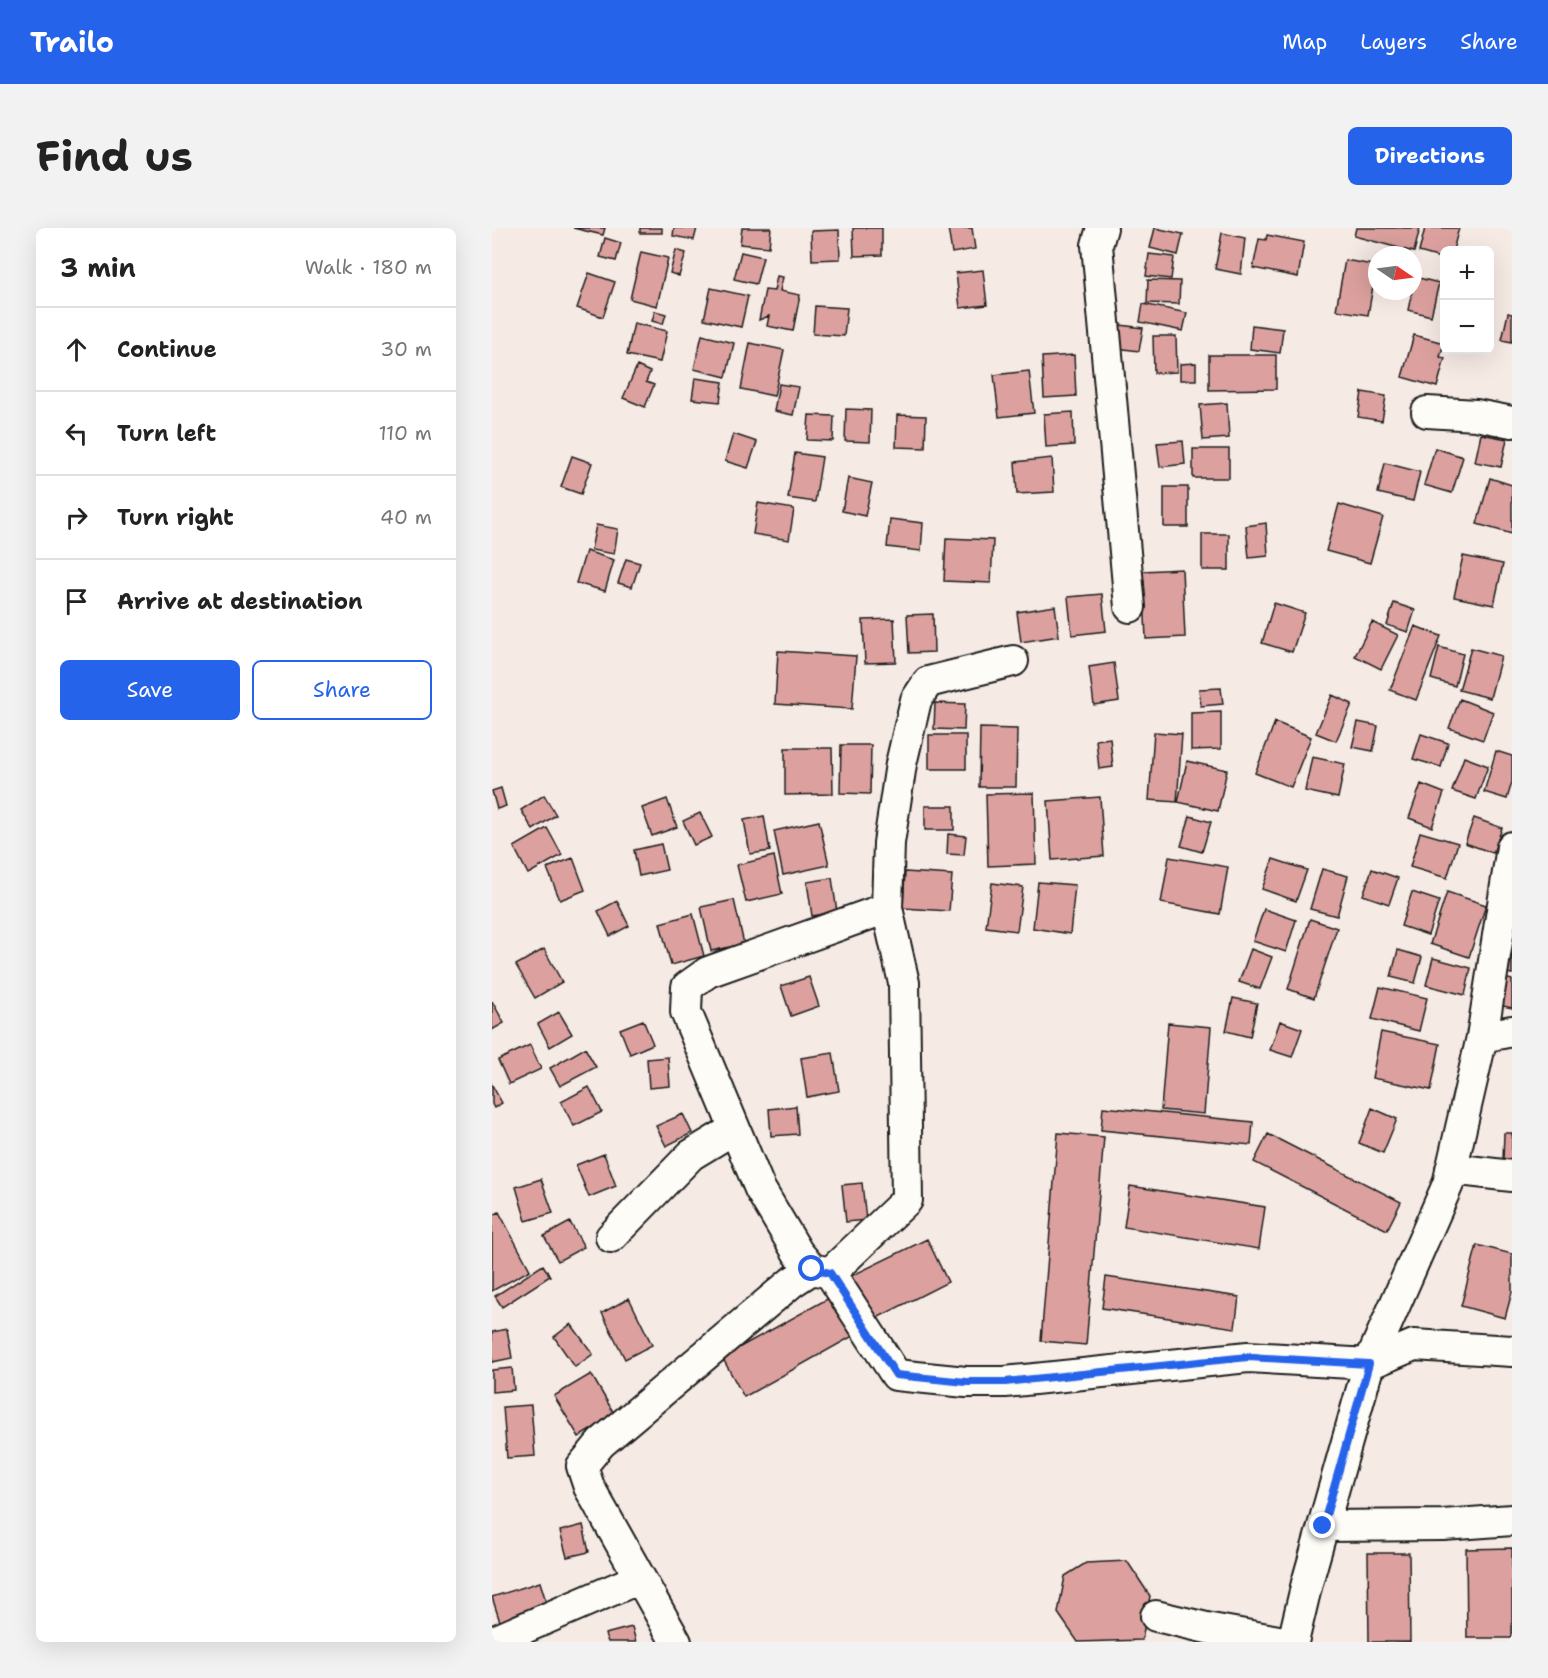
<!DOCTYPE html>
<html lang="en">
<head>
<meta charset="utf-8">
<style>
  body { margin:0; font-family:"Shantell Sans",sans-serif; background:#f2f2f2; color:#222 }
  .controls { position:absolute; right:18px; top:18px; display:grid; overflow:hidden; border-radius:9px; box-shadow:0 6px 24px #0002 }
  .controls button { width:54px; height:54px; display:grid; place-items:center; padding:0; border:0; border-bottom:2px solid #e0e0e0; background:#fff; color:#222; font:30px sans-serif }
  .compass { position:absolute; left:876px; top:18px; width:54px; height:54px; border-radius:50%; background:#fff; box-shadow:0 6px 24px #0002; rotate:103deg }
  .stop { position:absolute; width:18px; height:18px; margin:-14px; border:4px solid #2563eb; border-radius:50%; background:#fff }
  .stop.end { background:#2563eb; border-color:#fff; box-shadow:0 2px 6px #0008 }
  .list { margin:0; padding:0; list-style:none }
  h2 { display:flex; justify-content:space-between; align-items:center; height:78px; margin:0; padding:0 24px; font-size:26px }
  h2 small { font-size:20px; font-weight:400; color:#767676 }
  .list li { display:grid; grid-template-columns:39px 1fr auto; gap:18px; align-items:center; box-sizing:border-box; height:84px; padding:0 24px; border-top:2px solid #e0e0e0 }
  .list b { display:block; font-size:22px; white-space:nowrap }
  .list em { font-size:20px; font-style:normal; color:#767676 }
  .actions { display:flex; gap:12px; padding:18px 24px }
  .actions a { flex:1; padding:14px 0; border:2px solid #2563eb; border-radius:9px; text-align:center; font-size:21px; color:#2563eb }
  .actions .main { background:#2563eb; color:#fff }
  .icon { flex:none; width:33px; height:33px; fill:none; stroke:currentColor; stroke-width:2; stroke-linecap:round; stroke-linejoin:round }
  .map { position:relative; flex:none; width:1020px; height:1414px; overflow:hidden; border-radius:9px }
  header { display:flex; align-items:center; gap:36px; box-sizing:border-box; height:84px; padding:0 30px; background:#2563eb; color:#fff }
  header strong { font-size:28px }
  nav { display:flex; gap:33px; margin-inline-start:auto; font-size:21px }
  .intro { display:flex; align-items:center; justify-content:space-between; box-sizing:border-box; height:144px; padding:0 36px }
  h1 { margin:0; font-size:42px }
  .button { padding:15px 27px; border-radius:9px; background:#2563eb; color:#fff; font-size:21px; font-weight:700 }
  main { display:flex; gap:36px; padding:0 36px }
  aside { flex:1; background:#fff; border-radius:9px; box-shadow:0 6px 24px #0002 }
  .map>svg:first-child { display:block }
</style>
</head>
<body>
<header>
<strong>Trailo</strong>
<nav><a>Map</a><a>Layers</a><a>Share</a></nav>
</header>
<div class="intro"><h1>Find us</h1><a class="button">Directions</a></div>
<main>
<aside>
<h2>3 min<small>Walk · 180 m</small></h2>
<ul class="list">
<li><svg class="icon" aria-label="ahead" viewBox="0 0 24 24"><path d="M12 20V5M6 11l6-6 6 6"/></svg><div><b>Continue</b></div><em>30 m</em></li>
<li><svg class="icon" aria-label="left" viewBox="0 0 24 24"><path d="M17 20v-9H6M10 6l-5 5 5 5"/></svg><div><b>Turn left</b></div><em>110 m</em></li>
<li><svg class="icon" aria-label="right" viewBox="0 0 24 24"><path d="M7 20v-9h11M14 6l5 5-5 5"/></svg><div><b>Turn right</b></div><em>40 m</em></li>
<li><svg class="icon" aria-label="arrive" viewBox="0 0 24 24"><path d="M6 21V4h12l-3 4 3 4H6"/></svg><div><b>Arrive at destination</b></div></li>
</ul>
<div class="actions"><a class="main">Save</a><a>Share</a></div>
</aside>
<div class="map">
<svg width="1020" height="1414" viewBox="0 0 1020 1414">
  <rect width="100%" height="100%" fill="#f6eae5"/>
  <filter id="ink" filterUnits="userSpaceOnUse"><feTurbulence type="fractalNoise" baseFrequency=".0167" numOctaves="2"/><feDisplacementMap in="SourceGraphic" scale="12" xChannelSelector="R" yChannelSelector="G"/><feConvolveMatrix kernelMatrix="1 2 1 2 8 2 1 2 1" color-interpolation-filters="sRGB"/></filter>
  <g filter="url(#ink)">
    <!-- building -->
    <path fill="#dca19e" stroke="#1c1c1c" stroke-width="1.5" d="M81 0H113L111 7Z
      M148 0H170V5H148Z
      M182 0H205L202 12 181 8Z
      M250 0H279L277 19 248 16Z
      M361 0H390V27L362 28Z
      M456 0H480L483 21 460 25Z
      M663 0 691 6 686 27 658 20Z
      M864 0H928L922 24 862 8Z
      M933 0H967L961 22H952V31L927 24Z
      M347 2 348 31 320 32 319 3Z
      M730 5 753 10 749 46 723 41Z
      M775 7 812 14 806 49 761 40 767 11 774 12Z
      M113 10 129 15 124 33 108 29Z
      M184 22 194 25 187 48 178 45Z
      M149 24 176 30 165 78 138 71Z
      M249 24 271 29 264 56 242 51Z
      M657 26 682 29 679 51 654 48Z
      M853 32 881 37 880 46 883 47 876 87 844 82Z
      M491 42 495 77 468 80 464 45Z
      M97 45 123 54 111 89 85 80Z
      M285 48 291 49 288 63 308 67 301 103 275 98 277 88 267 92 273 62 282 63Z
      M923 49 947 55 939 88 916 82Z
      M656 52 688 53 687 76 655 75Z
      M219 60 256 68 249 99 212 91Z
      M651 76 695 85 691 103 648 94Z
      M323 78 355 80 352 108 321 106Z
      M163 83 174 86 171 96 160 93Z
      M1016 85 1020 86V114L1010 112Z
      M142 95 175 103 168 134 135 127Z
      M628 97 651 100 647 123 624 120Z
      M760 97 791 101 788 125 758 121Z
      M210 107 242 115 234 149 202 141Z
      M922 107 952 115 948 129 953 130 945 159 910 149Z
      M661 108H684L685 144 662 145Z
      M258 115 292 122 282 168 249 161Z
      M582 127 584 168 552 170 550 129Z
      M717 127H784V161L717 162Z
      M704 135V152H688V136Z
      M145 138 158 144 154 154 162 157 153 179 131 170Z
      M537 143 542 185 507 189 502 147Z
      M203 150 231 154 228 174 200 171Z
      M287 156 307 159 301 187 282 183Z
      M870 164 894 168 890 193 866 189Z
      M735 175 737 210 711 212 708 177Z
      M354 181 379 182 378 214 353 213Z
      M581 184 582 217 554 219 552 186Z
      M317 187 342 188 341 213 315 212Z
      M405 187 434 188 433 220 404 219Z
      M241 206 265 214 256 240 233 233Z
      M989 206 1015 211 1009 239 983 234Z
      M691 213 693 236 668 239 665 215Z
      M943 220 971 229 960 265 932 257Z
      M701 221H737V250H701Z
      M303 225 330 229 323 274 296 270Z
      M80 228 100 235 89 266 69 259Z
      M560 230 562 264 525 266 523 234Z
      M893 235 928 244 921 273 886 265Z
      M356 250 380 255 373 288 350 283Z
      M998 250 1020 257V306L985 296Z
      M672 259H696V299H672Z
      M266 275 302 281 297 312 261 306Z
      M847 276 891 289 878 335 834 323Z
      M398 291 431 295 429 323 395 319Z
      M774 295 776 328 757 330 754 298Z
      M104 297 126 301 122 326 99 322Z
      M710 306H737V342H710Z
      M454 310 501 312 499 355 452 353Z
      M94 323 122 332 113 363 84 355Z
      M971 328 1011 336 1002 377 962 369Z
      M134 331 148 335 140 359 126 355Z
      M690 341 693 409 654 411 651 343Z
      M610 366 614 403 580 407 576 369Z
      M782 375 813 385 800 424 770 415Z
      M902 375 923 382 916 404 895 397Z
      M563 378 567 408 529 414 525 384Z
      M441 386 442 424 417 425 415 387Z
      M402 391 404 434 373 435 371 392Z
      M880 394 906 407 889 441 863 428Z
      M923 398 949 408 924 472 898 462Z
      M947 419 971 426 963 458 939 451Z
      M979 420 1009 428 998 470 967 462Z
      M286 423 364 428 360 481 283 476Z
      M622 435 627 473 602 477 597 439Z
      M729 460 731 476 709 478 707 461Z
      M840 467 860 476 844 513 824 505Z
      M968 471 1001 484 991 512 957 500Z
      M443 475 473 476 472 502 442 501Z
      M729 484V521L699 522V485Z
      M783 494 819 509 799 559 763 545Z
      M866 494 886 498 881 523 860 519Z
      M488 500 525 501 524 559H487Z
      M662 504 690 506 685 574 657 572Z
      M929 506 956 515 949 539 921 531Z
      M437 507H474V541H437Z
      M618 510 621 539 607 541 604 512Z
      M349 517H379L378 566 348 565Z
      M293 520H340L341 566 293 567Z
      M1004 523 1020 528V554L1015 571 992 564Z
      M820 529 853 536 846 570 813 563Z
      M972 529 996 538 984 571 960 563Z
      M695 533 735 542 726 583 686 574Z
      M929 556 952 565 940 599 917 590Z
      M9 560 14 578 5 581 0 563Z
      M542 565 544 636 496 638 494 566Z
      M52 567 64 587 41 602 29 582Z
      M608 569 612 628 560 632 556 573Z
      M175 571 185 599 160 608 150 580Z
      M433 578H462V602H433Z
      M208 585 220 609 202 617 191 593Z
      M272 588 278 623 258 626 252 592Z
      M698 588 719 594 710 624 689 618Z
      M982 590 1010 600 1001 625 973 615Z
      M327 593 337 637 291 647 282 603Z
      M55 600 70 627 36 646 22 619Z
      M928 604 966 615 955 650 918 639Z
      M456 606 474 608 472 627 455 626Z
      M169 616 175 642 147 648 142 622Z
      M282 628 290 666 254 674 245 637Z
      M677 629 736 639 728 686 669 675Z
      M81 630 93 662 68 672 55 640Z
      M781 631 815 642 804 673 770 661Z
      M830 641 856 648 845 688 818 681Z
      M880 641 906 650 897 676 871 667Z
      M413 644 460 647 457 683 411 680Z
      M340 650 345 684 320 688 315 654Z
      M546 654 583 657 578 706 541 700Z
      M500 655 531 659 525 703 494 699Z
      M920 664 947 673 936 707 909 698Z
      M955 664 994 677 977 729 938 716Z
      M242 672 252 716 219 723 209 679Z
      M125 673 137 698 118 708 106 683Z
      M772 681 804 692 794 724 761 713Z
      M201 686 212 728 179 737 168 695Z
      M818 691 845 700 822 770 796 761Z
      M52 721 70 754 43 770 24 737Z
      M759 721 780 729 768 761 747 754Z
      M906 722 930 729 923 755 899 749Z
      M1019 725H1020V746L1015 745Z
      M941 730 979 740 973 767 934 757Z
      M317 749 327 778 299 788 289 758Z
      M1013 750 1020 752V780L1007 777Z
      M888 759 935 770 927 803 880 791Z
      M741 770 765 775 758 809 734 803Z
      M0 773 12 795 0 802Z
      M67 784 80 806 58 819 46 796Z
      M151 792 161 816 138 826 128 801Z
      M788 793 810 801 800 829 778 822Z
      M676 795 719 799 712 886 669 882Z
      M889 804 948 816 939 862 880 850Z
      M38 817 49 841 17 856 6 832Z
      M93 820 104 839 68 858 58 840Z
      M341 825 347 863 315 869 309 830Z
      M176 829 178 858 157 860 155 831Z
      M0 857 10 875 2 880 0 876Z
      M97 859 110 884 82 898 69 874Z
      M304 878 306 906 279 908 277 881Z
      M611 879 761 894 759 917 609 902Z
      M880 880 905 891 891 925 867 915Z
      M191 886 200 905 174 918 164 898Z
      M566 905 612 909 594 1117 549 1113Z
      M1012 905H1020V932H1011Z
      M776 906 909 974 895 1002 762 934Z
      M112 926 124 958 97 969 84 937Z
      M49 951 61 985 34 993 24 959Z
      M370 955 374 992 354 994 350 957Z
      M638 958 773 979 767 1021 632 999Z
      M7 984 38 1042 0 1063V988Z
      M78 994 92 1019 66 1033 52 1008Z
      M435 1011 456 1054 377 1094 355 1050Z
      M985 1017 1020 1026V1064L1013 1090 969 1078Z
      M51 1037 58 1048 10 1079 3 1068Z
      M614 1049 747 1069 743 1100 610 1080Z
      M346 1065 368 1104 252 1169 230 1129Z
      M137 1070 160 1117 133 1131 110 1085Z
      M79 1096 101 1126 83 1139 62 1109Z
      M15 1101 20 1130 0 1134V1104Z
      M20 1140 22 1162 0 1164V1142Z
      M99 1146 123 1187 87 1209 62 1168Z
      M39 1177 43 1228 15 1230 11 1179Z
      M91 1297 97 1324 75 1329 68 1303Z
      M1020 1320V1410H975L974 1321Z
      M876 1325H917L918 1414H877Z
      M635 1333 658 1368 650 1412 586 1414 566 1385 573 1348 594 1335Z
      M48 1354 57 1383 9 1397 0 1369Z
      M140 1399 144 1414H116L113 1406Z"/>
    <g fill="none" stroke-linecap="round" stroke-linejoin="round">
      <defs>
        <path id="minor" d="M610 0 605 17 638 379
          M935 184 984 187 1020 194
          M395 680 216 744 195 759 194 784 268 961 306 1025 320 1041 338 1045 404 1147 474 1154H513L756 1129 877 1136 922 1117 1020 1123
          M990 809 1020 803
          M959 941 1020 948
          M119 1009 199 927 242 901
          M338 1045 415 972 412 755 395 680 397 615 409 536 424 472 436 454 521 433
          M831 1298 951 1297 1020 1292
          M664 1388 719 1401 792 1414
          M0 1414 148 1350
          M184 1414 97 1259 90 1238 109 1215 300 1054 320 1041
          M801 1414 815 1355 877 1136 956 956 990 809 1020 619"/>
      </defs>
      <!-- minor casing -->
      <use href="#minor" stroke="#1c1c1c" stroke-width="34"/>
      <!-- minor -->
      <use href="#minor" stroke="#fdfcf7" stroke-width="30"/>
    </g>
  </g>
  <g fill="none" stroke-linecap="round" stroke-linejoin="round" filter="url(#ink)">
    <!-- route -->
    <path stroke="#2563eb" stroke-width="8" d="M320 1041 338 1045 404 1147 474 1154H513L756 1129 877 1136 831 1298"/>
  </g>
</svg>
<div class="controls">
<button>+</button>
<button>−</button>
</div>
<svg class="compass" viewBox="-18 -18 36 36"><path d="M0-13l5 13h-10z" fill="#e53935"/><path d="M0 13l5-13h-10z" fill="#767676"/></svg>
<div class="stop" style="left:320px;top:1041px"></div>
<div class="stop end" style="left:831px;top:1298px"></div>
</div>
</main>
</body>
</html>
